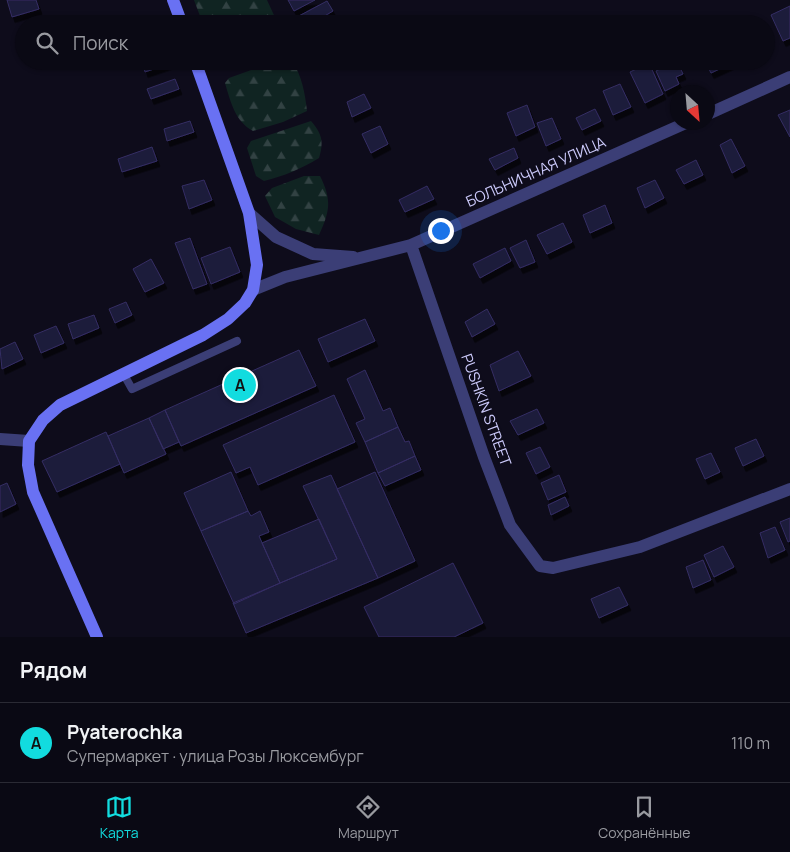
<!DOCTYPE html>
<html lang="ru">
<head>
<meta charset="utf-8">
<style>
  body { margin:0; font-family:Manrope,sans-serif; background:#13121d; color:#f1f3f6 }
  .compass { position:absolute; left:670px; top:85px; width:45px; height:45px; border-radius:50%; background:#0a0914; box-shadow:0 1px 4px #0004; rotate:154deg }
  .you { position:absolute; left:440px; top:230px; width:18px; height:18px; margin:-12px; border:4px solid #fff; border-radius:50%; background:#1a73e8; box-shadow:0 0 0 8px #1a73e833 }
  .badge { display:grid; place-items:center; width:32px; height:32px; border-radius:50%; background:#12dcdf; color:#111; font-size:16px; font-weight:700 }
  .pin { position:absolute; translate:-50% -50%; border:2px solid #fff; box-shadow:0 1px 5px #0006 }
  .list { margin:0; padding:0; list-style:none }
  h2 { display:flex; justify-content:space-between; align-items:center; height:65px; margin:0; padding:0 20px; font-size:21px }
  h2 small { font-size:16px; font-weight:400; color:#999aa0 }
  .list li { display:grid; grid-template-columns:32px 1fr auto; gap:15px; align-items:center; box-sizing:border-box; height:80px; padding:0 20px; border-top:1px solid #2a2a34 }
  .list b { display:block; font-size:19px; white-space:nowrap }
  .list p { margin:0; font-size:16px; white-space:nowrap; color:#999aa0 }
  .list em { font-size:16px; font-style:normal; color:#999aa0 }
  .icon { flex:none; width:28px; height:28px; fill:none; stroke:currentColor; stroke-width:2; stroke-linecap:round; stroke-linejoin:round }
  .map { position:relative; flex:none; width:790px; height:637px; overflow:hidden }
  .search { position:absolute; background:#0a0914; box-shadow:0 1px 4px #0004; left:15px; right:15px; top:15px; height:55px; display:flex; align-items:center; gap:12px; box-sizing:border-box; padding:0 18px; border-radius:28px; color:#999aa0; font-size:19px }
  .sheet { height:145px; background:#0a0914 }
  nav { display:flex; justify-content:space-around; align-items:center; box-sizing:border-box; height:70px; border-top:1px solid #2a2a34; background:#0a0914; font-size:14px; color:#999aa0 }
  nav a { display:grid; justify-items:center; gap:2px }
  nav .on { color:#12dcdf }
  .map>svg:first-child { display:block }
</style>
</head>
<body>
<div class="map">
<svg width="790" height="637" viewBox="0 0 790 637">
  <defs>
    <pattern id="forest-firs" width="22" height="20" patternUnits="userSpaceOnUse" patternTransform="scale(1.25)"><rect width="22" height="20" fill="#102422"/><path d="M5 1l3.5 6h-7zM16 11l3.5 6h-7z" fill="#324243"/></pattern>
    <filter id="shadow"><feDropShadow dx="3" dy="5.5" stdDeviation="0" flood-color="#0009"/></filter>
  </defs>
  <rect width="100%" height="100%" fill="#0e0c1b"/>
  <!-- forest -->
  <path fill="url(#forest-firs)" d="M194 0H267L278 24H203Z
    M276 61H292C302 76 305 93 307 111L283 122 253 131C235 121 231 103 225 83L229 78Z
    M311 121C322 134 324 141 319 158 301 169 284 176 264 181L256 176 247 148 251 141Z
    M304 176H320C332 200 330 211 319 235L296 229 275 217 265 196 272 188Z"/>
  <!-- building -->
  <path fill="#1e1a3a" stroke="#342e64" filter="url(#shadow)" d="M7 0H36L39 9 12 17Z
    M288 0H315L294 11Z
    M327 1 333 11 311 24H300L297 17Z
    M790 6V38L783 41 771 15Z
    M142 61H171V63L145 72Z
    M677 61 683 74 676 77 679 84 665 91 656 71Z
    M705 61H737L711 73Z
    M649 63 663 94 645 103 630 72Z
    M175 79 179 89 151 99 147 89Z
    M620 84 631 107 613 115 603 91Z
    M364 94 371 108 352 117 347 102Z
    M527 105 535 127 516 136 507 113Z
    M595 109 601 121 582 130 576 118Z
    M790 110V137L778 115Z
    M552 118 561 139 546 146 537 123Z
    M190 121 194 132 167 141 164 129Z
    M380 126 388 144 371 153 362 134Z
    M731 139 745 166 732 173 720 145Z
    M152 147 157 161 122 172 118 159Z
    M514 148 518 158 495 170 489 159Z
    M696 160 703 175 684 184 676 170Z
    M204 180 212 200 189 209 182 186Z
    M655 180 664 198 645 208 637 188Z
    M427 186 434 199 405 212 399 200Z
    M605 205 612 223 590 233 583 215Z
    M563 223 572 242 547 254 537 235Z
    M190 238 207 284 193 289 175 243Z
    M526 240 535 262 520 268 510 248Z
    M230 247 240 272 211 284 201 258Z
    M505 248 511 261 480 278 473 264Z
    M151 259 164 283 145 292 133 269Z
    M126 302 132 315 115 323 109 309Z
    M487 309 495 324 472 337 465 322Z
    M94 315 99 328 73 339 68 324Z
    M365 319 375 341 328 362 318 339Z
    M56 326 64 343 41 353 34 335Z
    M15 342 23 359 2 369 0 349Z
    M299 350 316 386 181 446 165 410Z
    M518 351 531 376 499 391 490 365Z
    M365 370 383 411 390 408 398 427 365 442 356 423 365 419 347 379Z
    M334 395 355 442 258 485 250 467 236 473 223 445Z
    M537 409 544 423 518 435 510 421Z
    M165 410 179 442 163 449 149 418Z
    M149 418 166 454 124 473 108 436Z
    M398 427 405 442 409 441 415 456 378 473 365 442Z
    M106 432 120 464 57 492 42 461Z
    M756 439 764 456 743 466 735 448Z
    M540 447 550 467 536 474 526 453Z
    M711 453 720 472 705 479 696 459Z
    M415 456 421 470 385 486 378 473Z
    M231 472 248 511 201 531 184 493Z
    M375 472 415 561 378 578 337 489Z
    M331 475 378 578 246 633 233 603 337 559 303 486Z
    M559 475 566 492 548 500 541 483Z
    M7 483 16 504 0 512V486Z
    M565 497 569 506 551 515 548 505Z
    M248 511 251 516 260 511 269 532 259 536 280 583 234 604 201 531Z
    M790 518V541L788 542 780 522Z
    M319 519 337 559 280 583 262 543Z
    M775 527 785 550 768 558 760 533Z
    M723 546 734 567 714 577 704 555Z
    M703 560 711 580 693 588 686 567Z
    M453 563 483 623 454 637H379L364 607Z
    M619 587 628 605 599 618 591 599Z"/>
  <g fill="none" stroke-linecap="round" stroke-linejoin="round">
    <!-- service -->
    <path stroke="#3b3e76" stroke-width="8" d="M123 373 132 389 237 341"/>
    <!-- minor -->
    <path stroke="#3b3e76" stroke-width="12" d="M708 114 790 77
      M249 213 276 237 313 254 353 257
      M411 245 484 457 510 525 540 566 553 568 640 547 790 489
      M253 290 285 277 411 245 688 122
      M0 439 29 441"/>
    <!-- secondary -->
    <path stroke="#6971f3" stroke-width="12" d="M173 0 182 24
      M97 637 33 492 28 465 29 441 43 420 60 405 203 335 228 319 245 303 253 290 257 265 249 213 195 61"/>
  </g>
  <g text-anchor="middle" stroke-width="4" stroke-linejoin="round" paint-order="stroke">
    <!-- street labels -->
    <g font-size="15" fill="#cccafb" stroke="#0e0c1b">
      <text transform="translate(536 172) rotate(-24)" y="5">БОЛЬНИЧНАЯ УЛИЦА</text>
      <text transform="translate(486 410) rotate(70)" y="5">PUSHKIN STREET</text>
    </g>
  </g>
</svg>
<svg class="compass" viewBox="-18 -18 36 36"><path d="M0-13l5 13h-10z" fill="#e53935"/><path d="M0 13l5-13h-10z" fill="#999aa0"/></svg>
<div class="you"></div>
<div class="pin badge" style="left:240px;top:385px">A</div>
<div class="search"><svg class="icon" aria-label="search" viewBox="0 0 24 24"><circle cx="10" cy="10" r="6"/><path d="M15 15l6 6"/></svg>Поиск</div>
</div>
<section class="sheet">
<h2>Рядом<small></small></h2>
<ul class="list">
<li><span class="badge">A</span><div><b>Pyaterochka</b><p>Супермаркет · улица Розы Люксембург</p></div><em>110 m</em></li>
</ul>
</section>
<nav>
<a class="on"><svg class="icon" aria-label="map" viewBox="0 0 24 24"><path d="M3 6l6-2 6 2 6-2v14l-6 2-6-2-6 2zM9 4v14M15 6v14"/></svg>Карта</a>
<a><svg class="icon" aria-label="directions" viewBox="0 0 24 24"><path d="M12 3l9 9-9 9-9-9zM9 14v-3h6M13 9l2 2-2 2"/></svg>Маршрут</a>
<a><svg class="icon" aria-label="saved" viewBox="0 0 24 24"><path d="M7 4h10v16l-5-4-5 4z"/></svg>Сохранённые</a>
</nav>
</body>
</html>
